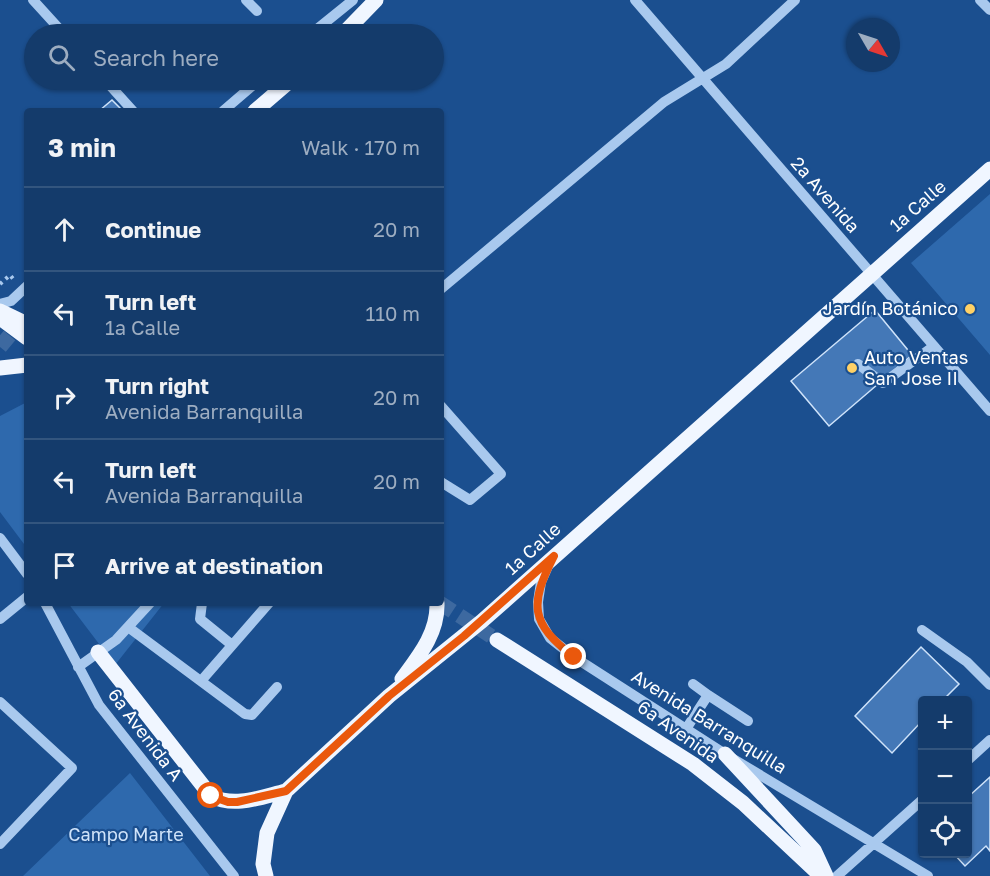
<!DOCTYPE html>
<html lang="en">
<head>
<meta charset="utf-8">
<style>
  body { margin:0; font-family:"Golos Text",sans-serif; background:#1d4271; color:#f1f3f6 }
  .controls { position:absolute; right:18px; bottom:18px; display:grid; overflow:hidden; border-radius:6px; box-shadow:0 2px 4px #0004 }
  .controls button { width:54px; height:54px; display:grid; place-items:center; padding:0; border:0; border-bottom:2px solid #33557e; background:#143b6b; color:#f1f3f6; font:30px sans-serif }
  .compass { position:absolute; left:846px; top:18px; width:54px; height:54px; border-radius:50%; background:#143b6b; box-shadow:0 2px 4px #0004; rotate:129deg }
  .stop { position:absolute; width:18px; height:18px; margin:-14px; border:4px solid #ea580c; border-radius:50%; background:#fff }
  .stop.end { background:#ea580c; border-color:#fff; box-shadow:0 2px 6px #0008 }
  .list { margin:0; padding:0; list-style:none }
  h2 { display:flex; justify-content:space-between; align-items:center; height:78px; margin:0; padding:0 24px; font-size:26px }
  h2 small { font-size:20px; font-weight:400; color:#9dadc1 }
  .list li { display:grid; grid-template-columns:39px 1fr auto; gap:18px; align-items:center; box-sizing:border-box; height:84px; padding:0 24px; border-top:2px solid #33557e }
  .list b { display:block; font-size:22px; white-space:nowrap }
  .list p { margin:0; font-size:20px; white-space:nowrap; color:#9dadc1 }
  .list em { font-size:20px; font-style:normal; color:#9dadc1 }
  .icon { flex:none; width:33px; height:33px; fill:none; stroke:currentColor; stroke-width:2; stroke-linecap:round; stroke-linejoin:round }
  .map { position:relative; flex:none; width:990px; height:876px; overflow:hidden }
  .search { position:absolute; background:#143b6b; box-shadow:0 2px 4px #0004; left:24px; top:24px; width:420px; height:66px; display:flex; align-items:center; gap:15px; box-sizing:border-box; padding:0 21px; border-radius:33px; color:#9dadc1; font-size:22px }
  .panel { position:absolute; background:#143b6b; box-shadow:0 2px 4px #0004; left:24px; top:108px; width:420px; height:498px; border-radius:6px }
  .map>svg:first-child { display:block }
</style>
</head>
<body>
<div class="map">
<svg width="990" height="876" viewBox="0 0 990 876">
  <rect width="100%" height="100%" fill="#1b4f8f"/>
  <!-- green -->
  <path fill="#2e69ad" d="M990 194V355L911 263Z
    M27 402V548L0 512V416Z
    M68 603H164L115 665Z
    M130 773 210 876H23Z"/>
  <!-- building -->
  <path fill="#4478b7" stroke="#cfe3fa" stroke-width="1.5" d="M112 100 123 111H99Z
    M875 310 912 355 829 426 791 381Z
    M921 647 959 684 943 700H922V721L892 753 855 716Z
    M990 777V851L986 846 965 866 954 854H968V797Z"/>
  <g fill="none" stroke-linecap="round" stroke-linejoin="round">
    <!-- major-tunnel -->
    <path stroke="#3d69a0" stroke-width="15" stroke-dasharray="15 8" stroke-linecap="butt" d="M0 347 27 314
      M440 603 497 640"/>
    <!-- path -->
    <path stroke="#a9c9ee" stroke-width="4" stroke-dasharray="3 4.5" stroke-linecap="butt" d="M0 284 10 275 14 280"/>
    <!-- minor -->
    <path stroke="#a9c9ee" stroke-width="10" d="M33 0 64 34
      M246 0 257 11
      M635 0 990 411
      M980 0 990 10
      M311 34 353 0
      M105 80 133 111
      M223 111 259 80
      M441 289 664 102 726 64 795 0
      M0 304 11 301 27 286
      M858 364 883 383 934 346
      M441 406 501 474 470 500 441 482
      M0 538 27 574
      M549 564 541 582 538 602 539 619 550 638 574 657 725 754 928 876
      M45 603 99 705 234 876
      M202 603 200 619 232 645
      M0 619 27 597
      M128 627 245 714 252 715 277 687
      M922 630 967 662 990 685
      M78 667 116 640 150 603
      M201 681 269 603
      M708 695 748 721
      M0 702 72 768 0 844
      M686 729 708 695 693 684
      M968 760 990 740
      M837 876 922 800"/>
    <!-- major -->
    <path stroke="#f0f6ff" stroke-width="15" d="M343 34 376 0
      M255 111 291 80
      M0 311 27 324
      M0 318 27 338
      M0 368 27 365
      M497 640 693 764 743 803 821 876
      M98 652 211 796C235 808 261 797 286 791
      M402 679C419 656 438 633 437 603
      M725 754 814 850 826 876
      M266 876 263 864 267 833 286 791 389 696 482 621 990 169"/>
  </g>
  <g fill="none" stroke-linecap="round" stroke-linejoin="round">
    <!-- route -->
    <path stroke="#ea580c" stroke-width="8" d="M211 796 228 802H237L286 791 389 696 464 636 554 556C529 605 530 623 574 657"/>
  </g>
  <!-- markers -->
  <g fill="#ffd166" stroke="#1b4f8f" stroke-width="2">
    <circle cx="970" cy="309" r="6"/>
    <circle cx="852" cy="368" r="6"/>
  </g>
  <g text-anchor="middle" stroke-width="4.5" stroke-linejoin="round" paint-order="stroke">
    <!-- street labels -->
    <g font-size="18" fill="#fff" stroke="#1b4f8f">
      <text transform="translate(825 195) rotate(49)" y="6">2a Avenida</text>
      <text transform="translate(918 206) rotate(-41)" y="6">1ª Calle</text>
      <text transform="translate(533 549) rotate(-42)" y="6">1a Calle</text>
      <text transform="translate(709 722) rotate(32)" y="6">Avenida Barranquilla</text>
      <text transform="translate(678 732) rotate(35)" y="6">6a Avenida</text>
      <text transform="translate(145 735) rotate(53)" y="6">6a Avenida A</text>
    </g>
    <!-- poi labels -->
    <g font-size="18" fill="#fff" stroke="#1b4f8f" text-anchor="end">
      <text x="958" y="315">Jardín Botánico</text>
      <text x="864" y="364" text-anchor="start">Auto Ventas<tspan x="864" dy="21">San Jose II</tspan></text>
    </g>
    <!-- park labels -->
    <g font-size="18" fill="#cfe3fa" stroke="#1b4f8f">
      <text x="126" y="841">Campo Marte</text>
    </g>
  </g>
</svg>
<div class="controls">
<button>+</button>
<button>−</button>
<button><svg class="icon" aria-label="locate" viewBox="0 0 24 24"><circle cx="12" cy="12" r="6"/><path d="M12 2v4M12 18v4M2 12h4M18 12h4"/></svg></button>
</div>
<svg class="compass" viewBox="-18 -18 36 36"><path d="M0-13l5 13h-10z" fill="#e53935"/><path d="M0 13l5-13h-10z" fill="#9dadc1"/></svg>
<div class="stop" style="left:211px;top:796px"></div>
<div class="stop end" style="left:574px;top:657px"></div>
<div class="search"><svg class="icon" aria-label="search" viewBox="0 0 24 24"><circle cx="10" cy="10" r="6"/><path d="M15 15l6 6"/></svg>Search here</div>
<section class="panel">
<h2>3 min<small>Walk · 170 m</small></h2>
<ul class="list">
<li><svg class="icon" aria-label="ahead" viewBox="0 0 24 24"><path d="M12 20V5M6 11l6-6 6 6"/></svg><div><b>Continue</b></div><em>20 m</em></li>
<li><svg class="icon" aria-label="left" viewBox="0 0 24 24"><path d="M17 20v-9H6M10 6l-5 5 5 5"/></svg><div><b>Turn left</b><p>1a Calle</p></div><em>110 m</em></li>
<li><svg class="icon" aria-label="right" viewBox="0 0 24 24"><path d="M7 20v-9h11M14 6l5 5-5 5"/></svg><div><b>Turn right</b><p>Avenida Barranquilla</p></div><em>20 m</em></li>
<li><svg class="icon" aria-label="left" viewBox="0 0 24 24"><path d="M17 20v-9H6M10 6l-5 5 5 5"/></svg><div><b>Turn left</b><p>Avenida Barranquilla</p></div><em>20 m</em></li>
<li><svg class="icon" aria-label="arrive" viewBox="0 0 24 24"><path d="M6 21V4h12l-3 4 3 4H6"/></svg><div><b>Arrive at destination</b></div></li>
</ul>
</section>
</div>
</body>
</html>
